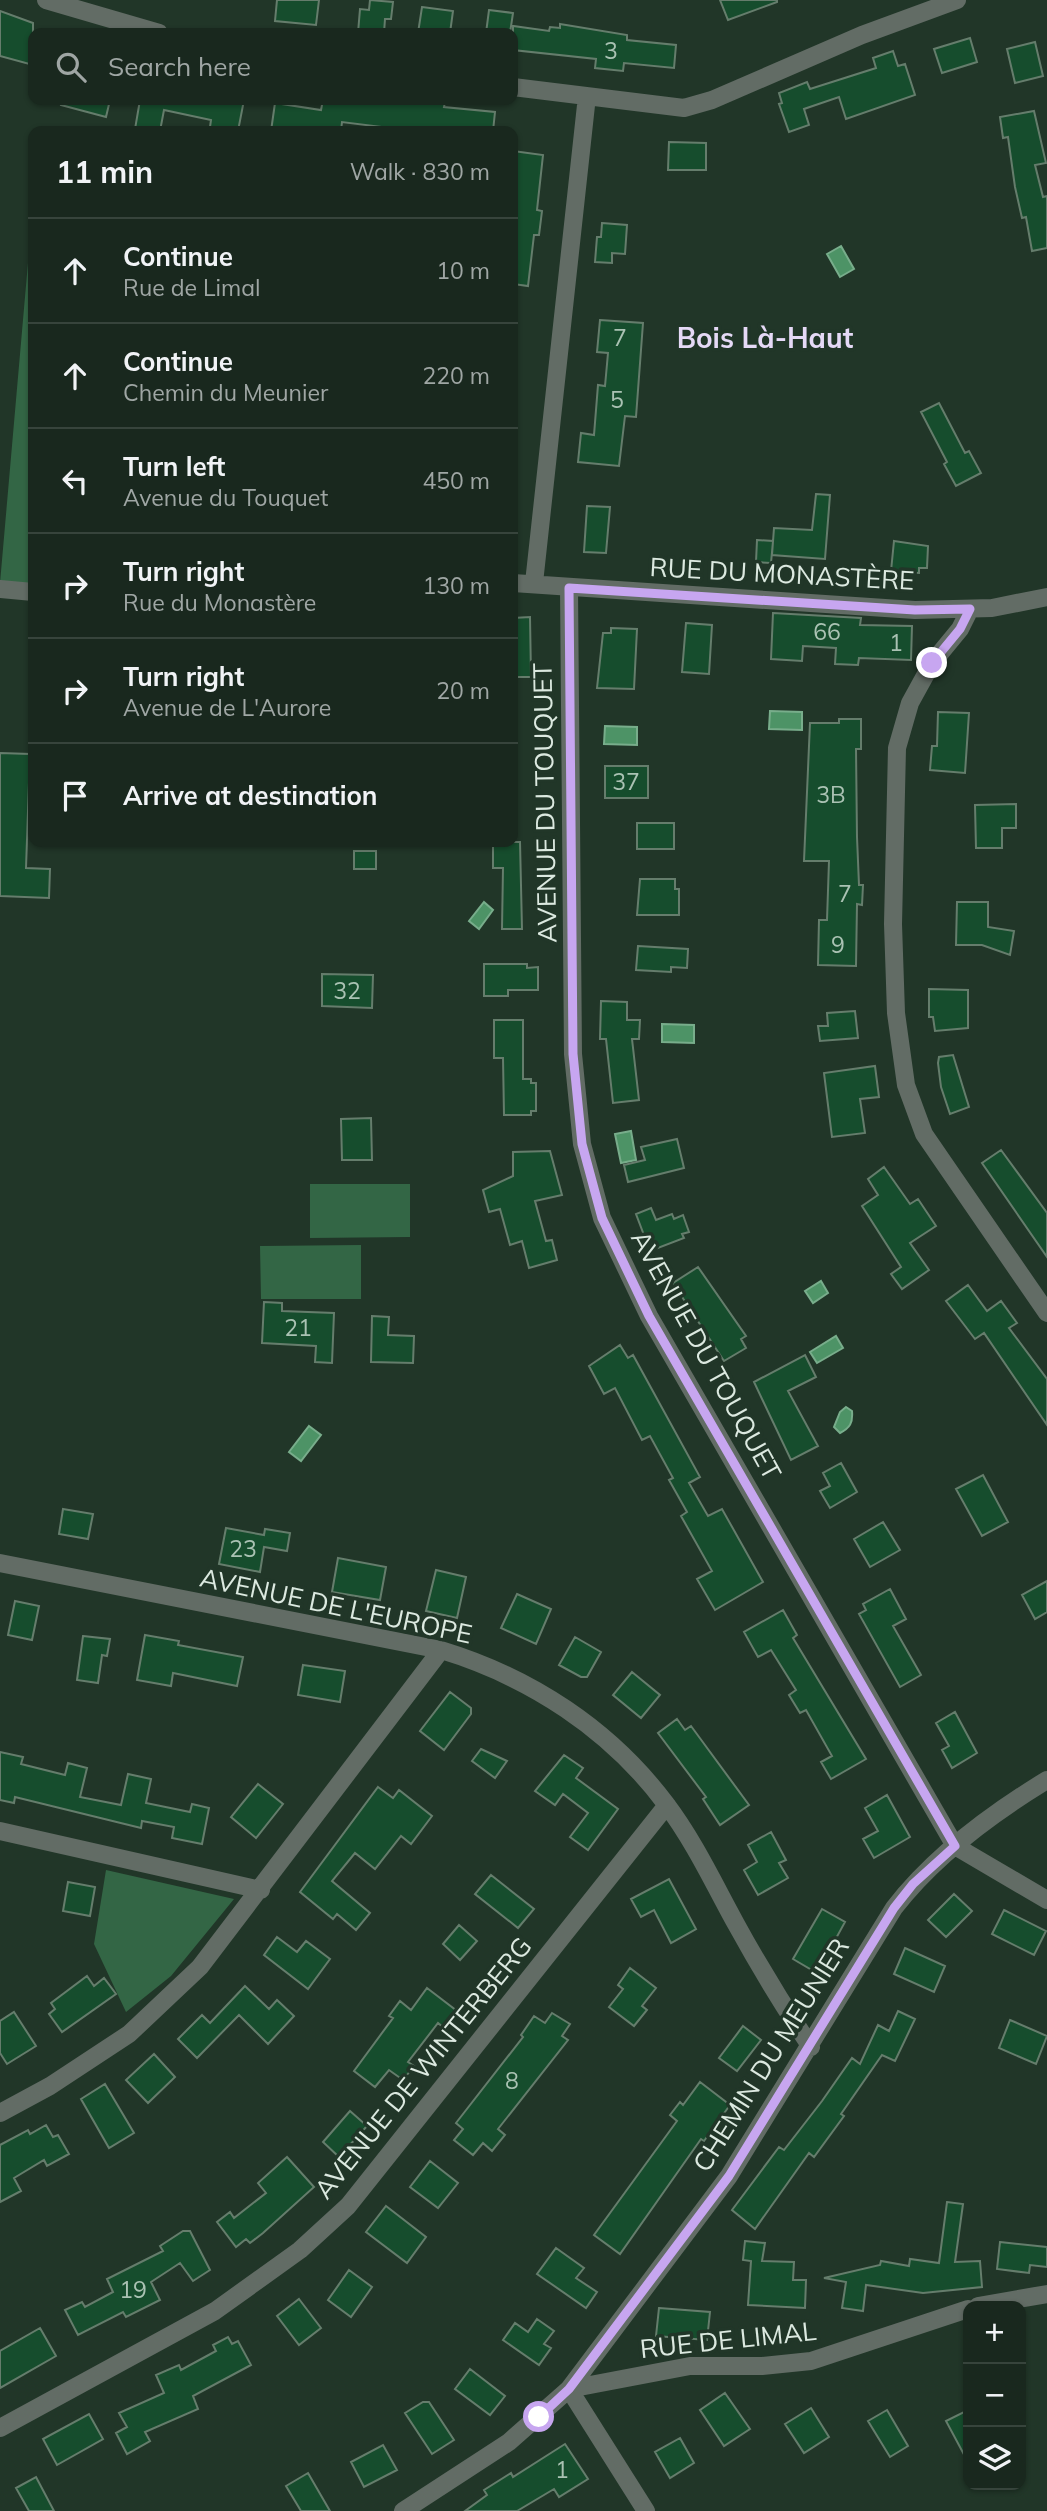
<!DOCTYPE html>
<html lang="en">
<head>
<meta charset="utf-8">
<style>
  body { margin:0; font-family:Mulish,sans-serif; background:#223027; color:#f1f3f6 }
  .controls { position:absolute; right:21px; bottom:21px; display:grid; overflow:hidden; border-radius:14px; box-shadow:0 2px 5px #0004 }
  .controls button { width:63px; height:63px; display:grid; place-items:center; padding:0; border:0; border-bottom:2px solid #37443c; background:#19281e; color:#f1f3f6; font:35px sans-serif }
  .stop { position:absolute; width:21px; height:21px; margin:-16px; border:5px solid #c7a6f0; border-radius:50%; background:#fff }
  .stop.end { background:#c7a6f0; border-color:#fff; box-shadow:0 2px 7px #0008 }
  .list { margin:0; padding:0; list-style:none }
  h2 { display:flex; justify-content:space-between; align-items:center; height:91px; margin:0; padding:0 28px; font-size:30px }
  h2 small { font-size:23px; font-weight:400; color:#9fa6a4 }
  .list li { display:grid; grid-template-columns:46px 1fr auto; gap:21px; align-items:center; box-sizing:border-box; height:105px; padding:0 28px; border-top:2px solid #37443c }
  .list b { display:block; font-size:26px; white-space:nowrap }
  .list p { margin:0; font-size:23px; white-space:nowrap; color:#9fa6a4 }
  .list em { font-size:23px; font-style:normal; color:#9fa6a4 }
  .icon { flex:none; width:38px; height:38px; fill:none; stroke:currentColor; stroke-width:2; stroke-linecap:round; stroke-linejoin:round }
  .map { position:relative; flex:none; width:1047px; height:2511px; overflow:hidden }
  .search { position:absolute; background:#19281e; box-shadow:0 2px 5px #0004; left:28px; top:28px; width:490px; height:77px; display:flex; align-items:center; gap:18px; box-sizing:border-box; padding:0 24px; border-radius:14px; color:#9fa6a4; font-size:26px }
  .panel { position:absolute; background:#19281e; box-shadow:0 2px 5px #0004; left:28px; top:126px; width:490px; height:721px; border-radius:14px }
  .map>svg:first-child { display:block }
</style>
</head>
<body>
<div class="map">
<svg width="1047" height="2511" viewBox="0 0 1047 2511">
  <rect width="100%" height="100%" fill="#213628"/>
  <!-- green -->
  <path fill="#336645" d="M32 217H33V586L0 583Z
    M310 1184H410V1237L310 1238Z
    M361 1245V1299H261L260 1246Z
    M106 1870 234 1899 171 1976 126 2012 94 1944Z"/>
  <!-- water -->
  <path fill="#4d9366" stroke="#78ad8b" stroke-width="2" d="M841 246 854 269 840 277 827 254Z
    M770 711 802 712V730L769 729Z
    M605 726 637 727V745L604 744Z
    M484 902 493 910 479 929 469 921Z
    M662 1024 694 1025V1043L662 1042Z
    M631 1131 636 1160 621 1163 615 1134Z
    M821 1281 828 1293 813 1303 805 1291Z
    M836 1336 843 1348 817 1363 810 1352Z
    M846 1407 852 1411C853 1423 850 1428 840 1433L834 1427 840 1412Z
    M309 1426 321 1435 301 1461 289 1452Z"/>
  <!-- building -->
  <path fill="#164d2d" stroke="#657d6c" stroke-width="2" d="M277 0H319L316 25 275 21Z
    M370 0 393 2 391 19H385L384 33H358L360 9 369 10Z
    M720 0H777V2L728 20Z
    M422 7 453 11 450 33H418Z
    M489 10 513 13 510 33H486Z
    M0 11 33 23V65L0 56Z
    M560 24 627 35V40L676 45 674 68 624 63 623 71 595 68 596 59 513 50V26L549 31 550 27 560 28Z
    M970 38 977 62 942 73 934 49Z
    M1035 42 1043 76 1015 83 1007 49Z
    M893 51 898 66 905 64 915 95 846 119 839 97 804 109 809 125 789 132 779 104 782 103 779 93 807 82 810 89 876 68 873 58Z
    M62 100H110L106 117 61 105Z
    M140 100H244L238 131 210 127 211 120 164 110 160 131 135 129Z
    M323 100 445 102 444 107 495 112 493 131H414L342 122 341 131H271L275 103 321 110Z
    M1034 111 1046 163 1035 165 1043 197 1047 196V248L1032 251 1026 217 1022 218 1015 187 1008 137 1003 138 1000 117Z
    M669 142 706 143V170H668Z
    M513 151 543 155 537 210 542 211 539 235H534L528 286 513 284 516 182H513Z
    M602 223 627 225 625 254 612 253V263L595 262 597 237H601Z
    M600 320 643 323 636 417 625 416 619 466 578 462 581 433 594 435 598 385 605 386 608 353 597 352Z
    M939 403 965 453 969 451 981 473 956 486 944 464 947 462 921 412Z
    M816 494 830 495 825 559 772 555 774 528 812 530Z
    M587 506 610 507 606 553 584 552Z
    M757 540 773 541 771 563 756 562Z
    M894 541 928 546 927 568H919V573L891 571Z
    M773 613 861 618 860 625 912 626 911 660 859 658 858 665 835 664 836 648 803 646 802 661 771 659Z
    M530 617 531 677H513V618Z
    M686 623 712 625 709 674 682 672Z
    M611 628 637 629 634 689 597 688 603 633H611Z
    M938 712 969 713 965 773 930 770 932 746H937Z
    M839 719H861V749H856L857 837 859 885H863L862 905 857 904 856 966 818 965 819 920H827L829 861H804L810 723H839Z
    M0 753 30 754 26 868 50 869 49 898 0 896Z
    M605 766H648V798H605Z
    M1016 804V828H1002V848H976L975 805Z
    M637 823H674V849H637Z
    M493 842H520L522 929H502L503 868H493Z
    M354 851H376V869H354Z
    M640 879H675V889H679V915H637Z
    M957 902H988V927L1014 931 1010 955 982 945H956Z
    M638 946 688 949 687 968 671 967V972L636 970Z
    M484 964H527V968L538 967V990H508V996H484Z
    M322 974 373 975 372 1008 322 1006Z
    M929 989 968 990V1028L935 1031 933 1017H929Z
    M601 1001 627 1002V1020H640L639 1039H632L639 1100 613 1103 606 1039H600Z
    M855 1011 858 1038 820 1041 818 1026H828L827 1013Z
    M494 1020H523V1079H531V1083H536V1111H531V1115H504L503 1058H494Z
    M953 1055 969 1107 950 1114 941 1087 938 1063 939 1057Z
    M875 1066 879 1097 860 1099 865 1133 832 1137 824 1073Z
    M371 1118 372 1160H342L341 1119Z
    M677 1139 684 1168 628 1182 624 1165 645 1160 641 1147Z
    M1001 1150 1047 1213V1257L982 1163Z
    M550 1151 562 1195 535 1201 546 1241 552 1240 557 1260 529 1268 522 1241 510 1245 500 1209 489 1212 483 1190 513 1176V1152Z
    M884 1167 910 1204 918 1199 936 1226 910 1243 929 1270 902 1289 891 1274 901 1267 862 1206 878 1195 868 1179Z
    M651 1208 656 1220 672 1214 674 1219 683 1215 689 1232 682 1234 684 1238 650 1251 636 1214Z
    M698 1267 746 1336 741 1339 746 1348 724 1361 673 1283Z
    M968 1285 987 1311 1001 1301 1017 1323 1009 1328 1047 1379V1425L984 1333 975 1339 946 1301Z
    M264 1302 282 1303V1311L334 1313 332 1363 315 1362 316 1346 262 1343Z
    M372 1316 389 1317 388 1335 414 1336 413 1363 371 1362Z
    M620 1345 628 1358 633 1355 700 1477 689 1483 708 1516 722 1509 763 1582 715 1610 697 1579 712 1571 681 1516 687 1512 669 1480 673 1478 650 1436 642 1440 615 1388 604 1394 589 1366Z
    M805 1355 816 1377 788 1391 818 1446 791 1460 754 1382Z
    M841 1463 857 1492 830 1508 820 1491 830 1486 823 1473Z
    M983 1475 1008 1522 982 1536 956 1489Z
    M63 1509 93 1514 88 1539 59 1534Z
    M883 1522 900 1550 870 1567 854 1539Z
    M226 1528 264 1535 265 1529 290 1533 287 1551 264 1547 260 1572 219 1564Z
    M338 1558 386 1567 380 1600 332 1592Z
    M436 1570 466 1577 457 1618 426 1611Z
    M1047 1581V1612L1035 1619 1022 1595Z
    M890 1589 906 1619 893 1626 921 1675 900 1687 859 1614 866 1610 863 1604Z
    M517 1594 551 1609 536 1644 501 1628Z
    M15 1601 39 1606 32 1640 8 1635Z
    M783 1610 797 1635 793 1638 866 1759 831 1779 821 1762 832 1756 806 1710 800 1713 789 1695 796 1690 771 1650 758 1657 744 1632Z
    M145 1635 179 1641 178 1645 243 1657 237 1686 173 1673 171 1686 137 1680Z
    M83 1636 110 1639 107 1656 102 1655 98 1683 77 1680Z
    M575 1637 601 1652 587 1677H581L559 1665Z
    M303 1665 345 1671 340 1702 298 1695Z
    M632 1672 660 1695 641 1718 613 1695Z
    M450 1692 471 1708V1714L444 1750 420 1731Z
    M955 1712 977 1753 952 1768 942 1750 949 1746 936 1723Z
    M677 1719 685 1730 691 1726 749 1805 720 1825 703 1799 706 1797 658 1733Z
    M481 1749 507 1761 495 1778 472 1761Z
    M0 1752 23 1757 21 1764 65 1775 68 1763 87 1768 80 1797 121 1805 128 1774 151 1779 146 1803 190 1812 192 1804 209 1808 202 1844 172 1838 174 1827 142 1821 141 1828 15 1797 14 1803 0 1800Z
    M564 1755 583 1768 576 1778 618 1809 588 1850 570 1837 588 1813 563 1794 555 1805 535 1791Z
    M258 1784 283 1804 256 1838 231 1817Z
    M378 1787 393 1798 399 1790 432 1816 411 1844 401 1836 375 1869 355 1853 332 1881 370 1913 356 1930 337 1914 333 1919 300 1892Z
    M887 1795 910 1837 874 1858 863 1839 878 1831 865 1808Z
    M771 1832 786 1860 779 1863 788 1878 758 1895 744 1870 757 1862 748 1845Z
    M491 1875 534 1909 518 1928 475 1894Z
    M669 1879 696 1929 671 1943 654 1910 641 1917 631 1899Z
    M68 1882 95 1887 90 1916 63 1911Z
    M954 1894 972 1911 946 1937 928 1920Z
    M822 1909 845 1922 817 1973 793 1959Z
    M1004 1910 1046 1931 1034 1955 992 1934Z
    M459 1925 477 1941 460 1960 443 1944Z
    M277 1937 297 1952 306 1941 330 1959 308 1989 264 1955Z
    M905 1948 945 1966 934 1992 894 1974Z
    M630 1968 656 1988 642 2006 647 2010 634 2026 609 2007 623 1989 618 1985Z
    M87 1976 94 1986 104 1978 116 1994 62 2032 49 2014 55 2009 51 2003Z
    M245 1986 269 2009 277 2000 294 2016 268 2044 239 2015 197 2058 178 2039 202 2015 210 2023Z
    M427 1988 457 2011 444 2028 438 2023 408 2062 414 2066 403 2080 389 2070 375 2087 354 2071 393 2018 389 2016 400 2001 411 2010Z
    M898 2011 915 2019 895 2061 882 2055 841 2114 844 2116 814 2157 809 2153 755 2229 732 2210 779 2147 784 2150 822 2101 852 2058 860 2064 878 2025 889 2031Z
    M14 2012 36 2046 7 2064 0 2053V2021Z
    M552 2013 570 2024 562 2036 568 2040 498 2129 505 2135 492 2151 483 2143 473 2155 454 2140 463 2129 456 2123 523 2037 521 2035 534 2016 545 2023Z
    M1010 2020 1047 2036 1036 2064 999 2048Z
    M743 2026 761 2040 737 2071 719 2058Z
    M154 2054 175 2077 148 2103 126 2080Z
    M700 2082 730 2105 704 2141 701 2139 620 2254 594 2235 677 2121 670 2115 680 2102 683 2105Z
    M105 2084 134 2133 109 2148 81 2099Z
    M350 2111 367 2126 339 2157 323 2142Z
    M46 2125 53 2137 58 2135 69 2154 47 2166 44 2160 14 2178 21 2191 0 2202V2145L28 2130 30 2134Z
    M287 2157 314 2187 263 2233 250 2243 246 2239 236 2247 217 2222 230 2212 234 2218 266 2193 258 2183Z
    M430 2161 458 2183 438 2208 410 2187Z
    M947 2202 963 2204 955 2262 980 2261 982 2287 923 2293 866 2285 863 2311 842 2308 846 2282 824 2278 880 2265 881 2261 909 2266 910 2259 939 2263Z
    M386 2206 426 2237 407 2263 366 2232Z
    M183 2231H190L210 2270 193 2281 180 2263 151 2282 160 2300 126 2317 123 2312 78 2335 65 2310 82 2302 85 2307 113 2292 107 2279 163 2251 160 2246Z
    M745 2241 765 2243 762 2261 794 2262 793 2280H806L805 2308 748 2305 751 2261 743 2260Z
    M1000 2242 1047 2247V2267L1030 2265 1029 2273 997 2269Z
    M556 2248 584 2268 576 2278 597 2292 586 2308 537 2274Z
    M349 2270 372 2287 351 2317 328 2300Z
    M299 2299 321 2328 299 2345 277 2316Z
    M659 2308 710 2312 707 2340 656 2336Z
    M537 2319 554 2331 544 2344 551 2348 539 2365 503 2340 515 2323 528 2332Z
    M40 2328 56 2356 0 2388V2351Z
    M228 2337 232 2344 238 2341 251 2365 193 2396 198 2409 145 2432 150 2441 127 2454 116 2433 127 2427 119 2413 164 2393 156 2375 179 2365 181 2370 216 2351 213 2345Z
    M470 2369 505 2396 490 2415 455 2389Z
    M725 2393 750 2429 724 2446 700 2410Z
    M423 2402H429L454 2440 432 2454 405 2413Z
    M811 2408 829 2437 804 2453 785 2424Z
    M887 2410 908 2446 890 2457 868 2421Z
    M968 2410V2462L946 2421Z
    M89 2414 103 2439 57 2465 43 2439Z
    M680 2438 694 2463 670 2478 655 2452Z
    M565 2444 588 2479 559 2497 554 2489 517 2511H465L487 2495 484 2490 511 2473 513 2477Z
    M383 2445 397 2470 364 2487 351 2462Z
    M308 2473 330 2511H301L286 2486Z
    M36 2477 54 2511H29L16 2488Z"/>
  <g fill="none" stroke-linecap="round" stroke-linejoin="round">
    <!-- street -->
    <path stroke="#626c65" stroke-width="18" d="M46 0 159 33
      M513 87 684 108 712 100 862 35 957 0
      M513 583 915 610 992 608 1047 597
      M534 583 587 96
      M569 588 573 1054 582 1144 602 1218 649 1316 955 1846 1047 1900
      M0 589 33 592
      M970 609 960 629 932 663 910 703 897 748 893 924 896 1013 906 1085 924 1134 1047 1313
      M0 1563 441 1650C530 1677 610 1729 666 1804 694 1841 714 1884 736 1924 759 1966 784 2007 811 2047
      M0 1831 261 1890
      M0 2113 50 2086 129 2034 200 1967 441 1650
      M978 2306 1047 2294
      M569 2389 690 2366H762L811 2361 968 2309
      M569 2389 646 2511
      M0 2428 215 2311 300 2250 348 2206 667 1805
      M403 2511 509 2442 569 2389 729 2176 894 1908C935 1855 991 1814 1047 1780"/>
  </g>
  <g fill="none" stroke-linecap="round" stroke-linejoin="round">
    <!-- route -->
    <path stroke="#c7a6f0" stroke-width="9" d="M539 2417 569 2389 729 2176 894 1908 913 1884 955 1846 649 1316 602 1218 582 1144 573 1054 569 588 915 610 970 609 960 629 932 663"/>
  </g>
  <g text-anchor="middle" stroke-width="7" stroke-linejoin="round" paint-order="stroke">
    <!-- number labels -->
    <g font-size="23" fill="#aac2b3">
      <text x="611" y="59">3</text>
      <text x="620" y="346">7</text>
      <text x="617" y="408">5</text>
      <text x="827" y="640">66</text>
      <text x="896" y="651">1</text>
      <text x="626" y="790">37</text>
      <text x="831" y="803">3B</text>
      <text x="845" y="902">7</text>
      <text x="838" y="953">9</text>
      <text x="347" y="999">32</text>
      <text x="298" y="1336">21</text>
      <text x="243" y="1557">23</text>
      <text x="512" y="2089">8</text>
      <text x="133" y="2298">19</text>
      <text x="562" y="2478">1</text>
    </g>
    <!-- street labels -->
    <g font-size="26" fill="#dce9e0" stroke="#213628">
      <text transform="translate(782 574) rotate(3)" y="9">RUE DU MONASTÈRE</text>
      <text transform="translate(545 803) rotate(-91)" y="9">AVENUE DU TOUQUET</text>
      <text transform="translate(706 1355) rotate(61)" y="9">AVENUE DU TOUQUET</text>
      <text transform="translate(336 1606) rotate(12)" y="9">AVENUE DE L'EUROPE</text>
      <text transform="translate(771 2055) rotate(-58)" y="9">CHEMIN DU MEUNIER</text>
      <text transform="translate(423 2068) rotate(-51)" y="9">AVENUE DE WINTERBERG</text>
      <text transform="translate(728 2340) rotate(-6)" y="9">RUE DE LIMAL</text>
    </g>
    <!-- neighbourhood labels -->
    <g font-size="28" font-weight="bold" fill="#e5d9f6" stroke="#213628">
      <text x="765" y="348">Bois Là-Haut</text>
    </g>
  </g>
</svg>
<div class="controls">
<button>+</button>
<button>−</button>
<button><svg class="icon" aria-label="layers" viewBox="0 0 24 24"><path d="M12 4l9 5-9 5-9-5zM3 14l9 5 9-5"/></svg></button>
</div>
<div class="stop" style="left:539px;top:2417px"></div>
<div class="stop end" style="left:932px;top:663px"></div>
<div class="search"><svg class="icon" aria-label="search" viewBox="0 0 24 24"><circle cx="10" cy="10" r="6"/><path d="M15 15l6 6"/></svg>Search here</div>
<section class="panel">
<h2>11 min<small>Walk · 830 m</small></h2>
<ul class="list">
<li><svg class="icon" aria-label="ahead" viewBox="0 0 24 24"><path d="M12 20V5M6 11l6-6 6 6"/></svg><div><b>Continue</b><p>Rue de Limal</p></div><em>10 m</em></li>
<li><svg class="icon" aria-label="ahead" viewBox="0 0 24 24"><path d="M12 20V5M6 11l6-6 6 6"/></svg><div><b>Continue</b><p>Chemin du Meunier</p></div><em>220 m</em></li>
<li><svg class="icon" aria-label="left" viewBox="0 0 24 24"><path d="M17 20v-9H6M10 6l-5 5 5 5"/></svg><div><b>Turn left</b><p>Avenue du Touquet</p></div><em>450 m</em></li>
<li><svg class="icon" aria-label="right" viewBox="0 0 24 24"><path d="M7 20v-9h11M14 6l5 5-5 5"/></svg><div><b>Turn right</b><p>Rue du Monastère</p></div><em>130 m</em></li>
<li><svg class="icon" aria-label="right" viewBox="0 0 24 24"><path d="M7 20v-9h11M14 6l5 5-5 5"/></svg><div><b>Turn right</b><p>Avenue de L'Aurore</p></div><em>20 m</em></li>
<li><svg class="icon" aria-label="arrive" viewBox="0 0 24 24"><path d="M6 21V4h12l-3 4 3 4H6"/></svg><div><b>Arrive at destination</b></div></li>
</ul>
</section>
</div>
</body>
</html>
